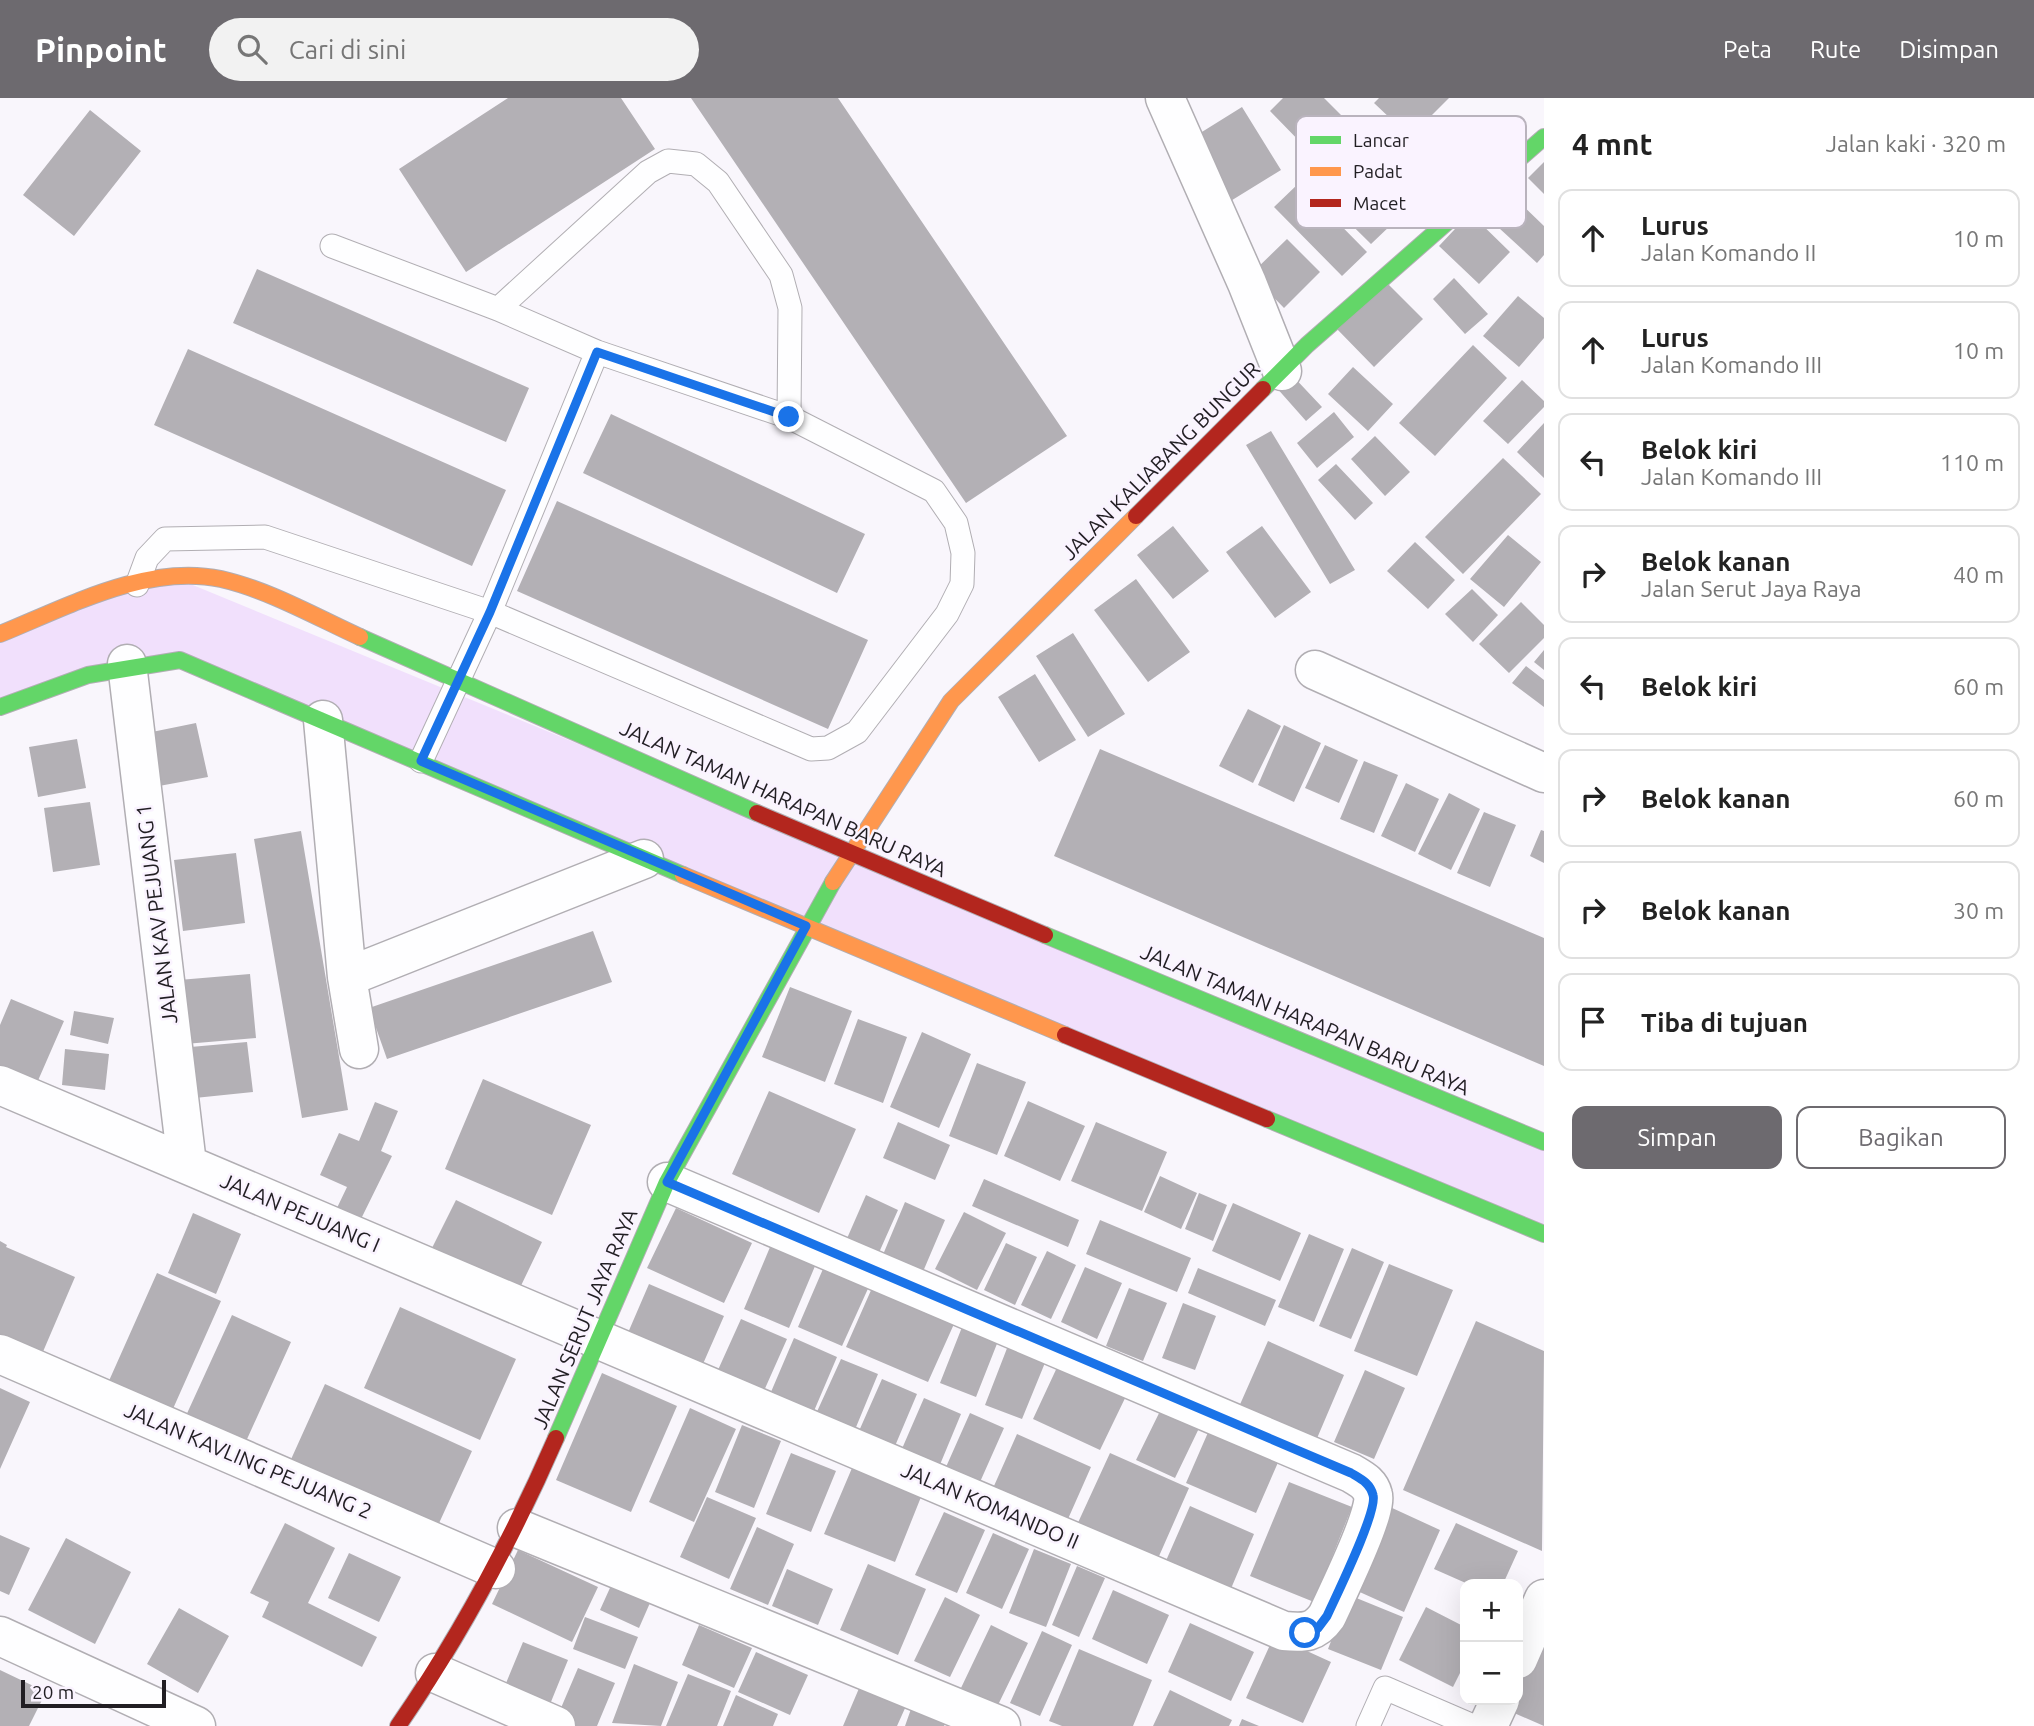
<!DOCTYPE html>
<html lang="id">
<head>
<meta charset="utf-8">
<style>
  body { margin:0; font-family:Ubuntu,sans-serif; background:#f2f2f2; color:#222 }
  .controls { position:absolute; right:21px; bottom:21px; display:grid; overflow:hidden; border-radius:14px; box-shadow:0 7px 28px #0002 }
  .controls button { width:63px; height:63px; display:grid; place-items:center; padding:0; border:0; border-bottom:2px solid #e0e0e0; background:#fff; color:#222; font:35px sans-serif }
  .scale { position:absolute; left:21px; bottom:18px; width:145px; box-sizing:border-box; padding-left:7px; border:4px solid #211e23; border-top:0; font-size:19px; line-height:24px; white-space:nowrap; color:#211e23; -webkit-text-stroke:5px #faf3ff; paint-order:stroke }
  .stop { position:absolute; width:21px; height:21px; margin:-16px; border:5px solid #1a73e8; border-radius:50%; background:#fff }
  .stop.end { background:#1a73e8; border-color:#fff; box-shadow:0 2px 7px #0008 }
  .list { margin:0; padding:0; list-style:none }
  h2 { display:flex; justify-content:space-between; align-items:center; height:91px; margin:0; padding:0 28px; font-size:30px }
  h2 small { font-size:23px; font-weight:400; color:#767676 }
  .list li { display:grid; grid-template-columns:46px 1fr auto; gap:21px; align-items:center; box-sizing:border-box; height:98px; margin:0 14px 14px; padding:0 14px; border:2px solid #e0e0e0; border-radius:14px }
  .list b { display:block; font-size:26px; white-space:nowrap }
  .list p { margin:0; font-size:23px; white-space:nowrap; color:#767676 }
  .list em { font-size:23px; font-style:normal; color:#767676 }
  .actions { display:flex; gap:14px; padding:21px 28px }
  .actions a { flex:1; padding:16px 0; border:2px solid #6d6a6f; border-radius:14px; text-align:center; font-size:24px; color:#6d6a6f }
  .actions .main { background:#6d6a6f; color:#fff }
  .icon { flex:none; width:38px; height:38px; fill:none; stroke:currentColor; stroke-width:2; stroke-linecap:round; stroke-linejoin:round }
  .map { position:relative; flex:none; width:1544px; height:1628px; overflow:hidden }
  header { display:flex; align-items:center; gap:42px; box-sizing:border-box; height:98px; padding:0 35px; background:#6d6a6f; color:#fff }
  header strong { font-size:33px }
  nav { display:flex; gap:38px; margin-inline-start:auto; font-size:24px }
  .search { width:490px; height:63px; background:#f2f2f2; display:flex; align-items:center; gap:18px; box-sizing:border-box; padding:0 24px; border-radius:38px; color:#767676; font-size:26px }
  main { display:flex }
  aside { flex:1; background:#fff }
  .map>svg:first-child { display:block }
</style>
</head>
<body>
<header>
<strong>Pinpoint</strong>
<div class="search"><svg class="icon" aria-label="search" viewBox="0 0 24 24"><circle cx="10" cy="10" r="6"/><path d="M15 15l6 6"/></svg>Cari di sini</div>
<nav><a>Peta</a><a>Rute</a><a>Disimpan</a></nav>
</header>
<main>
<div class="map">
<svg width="1544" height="1628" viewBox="0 0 1544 1628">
  <rect width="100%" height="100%" fill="#f9f6fc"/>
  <!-- green -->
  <path fill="#f1e0fc" d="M171 478 1544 1044V1142L180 562 0 609V539Z"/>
  <!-- building -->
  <path fill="#b3b0b5" d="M508 0H621L655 51 466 174 399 71Z
    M691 0H838L1067 338 966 405Z
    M1283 0H1324L1341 17 1307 51 1270 13Z
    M1379 0H1449L1410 39 1374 5Z
    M1242 9 1281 72 1229 104 1189 42Z
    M90 12 141 53 74 138 23 97Z
    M1325 61 1392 126 1371 146 1305 81Z
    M1544 64V96L1528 80Z
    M1299 85 1367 154 1342 178 1274 109Z
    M1521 106 1544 128V157L1537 165 1499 130Z
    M1470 115 1510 154 1479 186 1439 148Z
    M1287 141 1320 174 1284 210 1251 176Z
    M257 171 529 290 506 344 233 225Z
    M1454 180 1488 216 1465 236 1433 201Z
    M1385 183 1423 221 1374 269 1336 230Z
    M1518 198 1544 220V240L1519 269 1483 238Z
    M1473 247 1507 280 1435 358 1399 325Z
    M188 251 506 392 472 468 154 327Z
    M1353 269 1393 306 1368 333 1328 296Z
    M1289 274 1322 309 1306 323 1275 288Z
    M1522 282 1544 303V309L1508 346 1483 323Z
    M1334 314 1354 339 1317 370 1297 345Z
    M611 316 865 436 837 495 583 375Z
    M1544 325V380L1517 354Z
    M1271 333 1355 472 1330 486 1246 347Z
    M1375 338 1410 374 1385 398 1351 361Z
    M1503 360 1541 396 1463 476 1425 439Z
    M1336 366 1373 405 1355 422 1318 382Z
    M557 403 868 542 828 631 517 493Z
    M1173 428 1209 473 1173 501 1137 457Z
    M1262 428 1311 494 1275 520 1226 454Z
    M1508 437 1541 464 1504 509 1470 481Z
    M1415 444 1455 482 1428 511 1387 473Z
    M1136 481 1190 554 1148 584 1094 512Z
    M1472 491 1498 517 1473 544 1445 516Z
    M1521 504 1544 527V540L1509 575 1479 546Z
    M1073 535 1125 616 1088 639 1036 558Z
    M1544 552V572L1534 564Z
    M1526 568 1544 582V609L1512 585Z
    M1035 576 1076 642 1039 664 998 599Z
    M1248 611 1281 628 1253 685 1219 668Z
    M196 625 208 679 159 688 147 635Z
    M1284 627 1321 645 1294 704 1258 687Z
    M77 641 86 690 38 699 29 649Z
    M1325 647 1358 662 1339 705 1305 690Z
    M1100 651 1544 840V968L1054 758Z
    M1364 663 1398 677 1374 735 1340 721Z
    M1406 685 1439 701 1415 754 1381 738Z
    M1449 695 1480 711 1451 772 1418 756Z
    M90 704 100 767 53 774 44 710Z
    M1484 714 1516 727 1490 789 1457 775Z
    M1541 732 1544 733V765L1530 758Z
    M301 733 348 1012 302 1020 254 741Z
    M236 755 245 825 183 833 174 762Z
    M593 833 612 884 387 961 369 910Z
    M250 876 256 940 173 947 167 883Z
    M790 889 852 913 825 984 762 959Z
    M11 901 64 923 33 994 0 980V927Z
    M74 913 114 920 108 946 70 937Z
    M858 921 907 939 883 1005 834 986Z
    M922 934 971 956 939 1030 890 1009Z
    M247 944 253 994 185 1001 179 950Z
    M65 951 109 956 105 992 62 987Z
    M977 965 1026 984 997 1057 949 1038Z
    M483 981 591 1027 552 1117 445 1071Z
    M769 993 856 1031 819 1115 732 1076Z
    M1028 1003 1085 1028 1060 1083 1004 1058Z
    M375 1004 398 1013 381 1053 392 1058 360 1123 336 1112 347 1089 320 1077 339 1035 359 1043Z
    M898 1024 950 1047 935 1082 883 1060Z
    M1096 1024 1167 1054 1142 1113 1071 1083Z
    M1160 1078 1197 1095 1181 1131 1144 1114Z
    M984 1081 1079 1122 1068 1149 972 1108Z
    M1199 1095 1227 1107 1213 1143 1185 1131Z
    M866 1097 898 1112 877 1159 845 1145Z
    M456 1102 542 1144 517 1196 430 1154Z
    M905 1104 945 1122 922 1176 882 1159Z
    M1233 1105 1301 1135 1280 1183 1212 1153Z
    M676 1110 752 1145 724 1205 647 1170Z
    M964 1114 1006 1135 977 1192 935 1171Z
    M193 1115 241 1136 216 1196 168 1175Z
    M1100 1122 1191 1160 1177 1194 1086 1156Z
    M1309 1136 1344 1151 1314 1224 1278 1209Z
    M773 1142 818 1161 789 1230 744 1211Z
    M0 1143 7 1147 6 1149 75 1179 36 1270 0 1254Z
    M1006 1145 1037 1159 1015 1207 984 1192Z
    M1352 1150 1384 1164 1351 1241 1319 1228Z
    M1047 1153 1076 1167 1051 1221 1021 1207Z
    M826 1164 871 1184 842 1248 798 1229Z
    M1389 1166 1453 1192 1417 1278 1354 1253Z
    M1085 1169 1122 1185 1097 1241 1061 1224Z
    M1198 1170 1276 1202 1265 1228 1188 1195Z
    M157 1175 221 1203 172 1313 108 1285Z
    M649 1186 724 1218 699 1275 624 1244Z
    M872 1190 954 1226 928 1284 846 1249Z
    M1129 1190 1167 1205 1143 1263 1106 1248Z
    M1183 1205 1216 1218 1195 1272 1162 1260Z
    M400 1209 516 1261 480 1342 364 1290Z
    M232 1217 291 1244 243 1350 184 1322Z
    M966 1219 1002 1233 976 1299 940 1285Z
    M741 1221 787 1241 759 1304 713 1283Z
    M1476 1223 1544 1253 1542 1453 1403 1392Z
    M794 1240 837 1259 811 1320 768 1301Z
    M1011 1240 1049 1255 1022 1321 985 1307Z
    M1268 1243 1344 1277 1315 1345 1238 1311Z
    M841 1261 878 1276 854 1334 815 1318Z
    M1060 1263 1128 1294 1100 1352 1033 1321Z
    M1365 1272 1405 1290 1374 1361 1334 1344Z
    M602 1275 677 1308 631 1414 556 1382Z
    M882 1281 917 1296 895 1348 859 1333Z
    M325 1286 472 1353 435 1434 288 1368Z
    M0 1290 30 1304 0 1371Z
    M924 1300 961 1316 939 1369 901 1353Z
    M1164 1305 1202 1324 1175 1380 1136 1362Z
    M690 1310 736 1331 694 1424 649 1404Z
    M970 1315 1004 1330 980 1384 946 1369Z
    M1213 1323 1283 1353 1256 1415 1186 1385Z
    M742 1327 781 1343 754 1410 715 1394Z
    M1017 1336 1091 1369 1064 1430 990 1397Z
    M791 1355 836 1373 811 1434 766 1416Z
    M1110 1355 1189 1390 1156 1465 1076 1429Z
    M852 1370 921 1399 895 1464 824 1436Z
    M1289 1384 1352 1409 1314 1504 1250 1478Z
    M707 1399 756 1420 729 1481 680 1459Z
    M1190 1408 1254 1436 1230 1493 1165 1465Z
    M1390 1409 1440 1432 1404 1514 1353 1491Z
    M944 1414 985 1432 957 1495 915 1477Z
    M285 1425 335 1450 308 1505 377 1539 362 1569 262 1519 269 1504 250 1495Z
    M1456 1425 1518 1453 1503 1486H1468L1434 1471Z
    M757 1429 794 1446 768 1507 730 1491Z
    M993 1435 1029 1451 1002 1511 966 1495Z
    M0 1437 30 1450 9 1497 0 1493Z
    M66 1440 131 1474 95 1546 28 1512Z
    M1034 1451 1071 1466 1046 1529 1009 1515Z
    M518 1452 598 1489 572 1544 492 1506Z
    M349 1455 401 1479 379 1524 328 1500Z
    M868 1466 926 1491 898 1557 840 1532Z
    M1077 1468 1105 1480 1079 1539 1052 1527Z
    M787 1471 833 1491 818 1527 772 1508Z
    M614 1481 653 1498 639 1530 600 1512Z
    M1113 1492 1169 1517 1147 1566 1092 1541Z
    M1349 1497 1403 1519 1381 1572 1328 1551Z
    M945 1499 980 1517 950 1579 914 1563Z
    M1426 1509 1465 1529V1565L1453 1589 1399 1562Z
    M179 1510 229 1538 198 1595 147 1566Z
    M585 1519 638 1539 625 1571 573 1551Z
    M1190 1525 1254 1554 1231 1603 1168 1574Z
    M699 1527 752 1550 734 1590 682 1567Z
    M991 1527 1028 1545 998 1607 961 1590Z
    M1042 1533 1072 1547 1040 1618 1010 1605Z
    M1274 1538 1331 1564 1303 1625 1246 1600Z
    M523 1544 568 1562 544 1621 499 1602Z
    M1533 1546 1544 1551V1628L1505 1611 1518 1602V1581Z
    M1079 1551 1152 1582 1133 1628H1062L1049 1623Z
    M756 1554 808 1577 790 1617 738 1594Z
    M634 1566 678 1584 661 1628 612 1625Z
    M578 1570 615 1585 597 1628H566L555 1624Z
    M0 1572 46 1594 29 1628H0Z
    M688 1576 731 1593 717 1628H666Z
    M860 1588 906 1608 897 1628H843Z
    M1170 1592 1232 1622 1229 1628H1153Z
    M736 1597 778 1616 773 1628H723Z
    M911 1611 946 1624 944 1628H905Z
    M1242 1621 1259 1628H1239Z"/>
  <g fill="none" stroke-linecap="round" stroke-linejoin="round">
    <defs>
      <path id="lane" d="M498 211 648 74 668 63 696 66 718 84 781 177 790 210 789 319
        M137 487 147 460 165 441 265 439 490 514 811 651 828 650 857 634 947 516 962 486 963 455 956 425 934 393 789 319 597 254 498 211 332 148
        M421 663 490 514 597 254
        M1368 1628 1385 1590 1473 1628"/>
      <path id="street" d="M1165 0 1247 185 1282 273
        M127 566 187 1066
        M1315 572 1544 675
        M323 622 347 879 359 951
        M347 879 644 761
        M0 987 1284 1533C1304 1535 1315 1535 1327 1518 1336 1498 1378 1413 1373 1397 1370 1385 1361 1381 1351 1375L667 1084
        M0 1256 496 1471
        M517 1430 1001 1628
        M0 1538 196 1628
        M1518 1561 1544 1501
        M435 1575 556 1628
        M1488 1628 1500 1602"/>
      <path id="fast" d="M1263 291 1307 247 1544 39
        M360 539 757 715
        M0 609 88 577 180 562 683 777
        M1045 837 1544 1044
        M1267 1021 1544 1136
        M556 1340 667 1084 833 784"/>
      <path id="slow" d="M0 536C67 509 147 465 221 481 269 492 316 519 360 539
        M683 777 1065 937
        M833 784 951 603 1136 418"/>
      <path id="jam" d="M1136 418 1263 291
        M757 715 1045 837
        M1065 937 1267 1021
        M398 1628C461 1537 512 1441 556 1340"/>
    </defs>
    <!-- lane casing -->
    <use href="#lane" stroke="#b1aeb3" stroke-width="25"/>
    <!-- street casing -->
    <use href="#street" stroke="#b1aeb3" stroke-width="41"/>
    <!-- fast casing -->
    <use href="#fast" stroke="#b1aeb3" stroke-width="18"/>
    <!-- slow casing -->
    <use href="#slow" stroke="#b1aeb3" stroke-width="18"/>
    <!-- jam casing -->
    <use href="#jam" stroke="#b1aeb3" stroke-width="18"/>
    <!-- lane -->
    <use href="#lane" stroke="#fefeff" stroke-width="23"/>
    <!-- street -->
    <use href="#street" stroke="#fefeff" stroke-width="38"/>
    <!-- fast -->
    <use href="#fast" stroke="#63d668" stroke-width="16"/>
    <!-- slow -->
    <use href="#slow" stroke="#ff974d" stroke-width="16"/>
    <!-- jam -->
    <use href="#jam" stroke="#b3261e" stroke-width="16"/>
  </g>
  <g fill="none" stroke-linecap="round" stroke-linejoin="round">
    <!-- route -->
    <path stroke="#1a73e8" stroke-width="9" d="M789 319 597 254 490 514 421 663 806 828 667 1084 1351 1375C1361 1381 1370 1385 1373 1397 1378 1413 1336 1498 1327 1518L1318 1530 1305 1535"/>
  </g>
  <g text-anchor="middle" stroke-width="5" stroke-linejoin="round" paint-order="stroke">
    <!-- street labels -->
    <g font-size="21" fill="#211e23" stroke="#faf3ff">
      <text transform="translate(1161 363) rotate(-45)" y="7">JALAN KALIABANG BUNGUR</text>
      <text transform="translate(783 701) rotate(24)" y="7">JALAN TAMAN HARAPAN BARU RAYA</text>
      <text transform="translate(157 816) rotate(-97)" y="7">JALAN KAV PEJUANG 1</text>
      <text transform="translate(1305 922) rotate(23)" y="7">JALAN TAMAN HARAPAN BARU RAYA</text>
      <text transform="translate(300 1115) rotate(23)" y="7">JALAN PEJUANG I</text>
      <text transform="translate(585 1221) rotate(-67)" y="7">JALAN SERUT JAYA RAYA</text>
      <text transform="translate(248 1363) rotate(23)" y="7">JALAN KAVLING PEJUANG 2</text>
      <text transform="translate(990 1408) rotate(23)" y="7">JALAN KOMANDO II</text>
    </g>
  </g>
  <!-- legend -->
  <rect x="1296" y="18" width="230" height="112" rx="10" fill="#faf3ff" stroke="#b9b3bd" stroke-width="2"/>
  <rect x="1310" y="38" width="31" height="8" fill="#63d668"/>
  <rect x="1310" y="69" width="31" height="9" fill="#ff974d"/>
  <rect x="1310" y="101" width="31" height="8" fill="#b3261e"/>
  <g font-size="19" fill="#211e23">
    <text x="1353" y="49">Lancar</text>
    <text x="1353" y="80">Padat</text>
    <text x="1353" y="112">Macet</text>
  </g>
</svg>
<div class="controls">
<button>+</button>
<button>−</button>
</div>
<div class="scale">20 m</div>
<div class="stop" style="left:1305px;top:1535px"></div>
<div class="stop end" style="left:789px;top:319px"></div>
</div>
<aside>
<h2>4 mnt<small>Jalan kaki · 320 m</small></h2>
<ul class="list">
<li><svg class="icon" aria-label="ahead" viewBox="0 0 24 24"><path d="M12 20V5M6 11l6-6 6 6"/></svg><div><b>Lurus</b><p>Jalan Komando II</p></div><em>10 m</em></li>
<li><svg class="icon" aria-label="ahead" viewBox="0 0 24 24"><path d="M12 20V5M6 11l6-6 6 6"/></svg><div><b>Lurus</b><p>Jalan Komando III</p></div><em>10 m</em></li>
<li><svg class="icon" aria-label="left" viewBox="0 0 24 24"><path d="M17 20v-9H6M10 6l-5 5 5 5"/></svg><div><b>Belok kiri</b><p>Jalan Komando III</p></div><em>110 m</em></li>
<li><svg class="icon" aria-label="right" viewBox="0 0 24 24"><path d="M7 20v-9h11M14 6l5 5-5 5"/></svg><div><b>Belok kanan</b><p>Jalan Serut Jaya Raya</p></div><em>40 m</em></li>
<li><svg class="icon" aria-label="left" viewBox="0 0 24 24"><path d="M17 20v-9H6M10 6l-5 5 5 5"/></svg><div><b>Belok kiri</b></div><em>60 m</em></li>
<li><svg class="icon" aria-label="right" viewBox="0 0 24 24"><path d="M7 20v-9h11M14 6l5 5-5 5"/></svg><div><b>Belok kanan</b></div><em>60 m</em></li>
<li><svg class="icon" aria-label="right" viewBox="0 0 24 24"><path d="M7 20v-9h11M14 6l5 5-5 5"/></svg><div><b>Belok kanan</b></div><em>30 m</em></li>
<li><svg class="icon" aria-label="arrive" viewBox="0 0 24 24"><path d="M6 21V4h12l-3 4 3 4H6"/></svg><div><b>Tiba di tujuan</b></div></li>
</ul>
<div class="actions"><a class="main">Simpan</a><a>Bagikan</a></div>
</aside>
</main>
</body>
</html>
